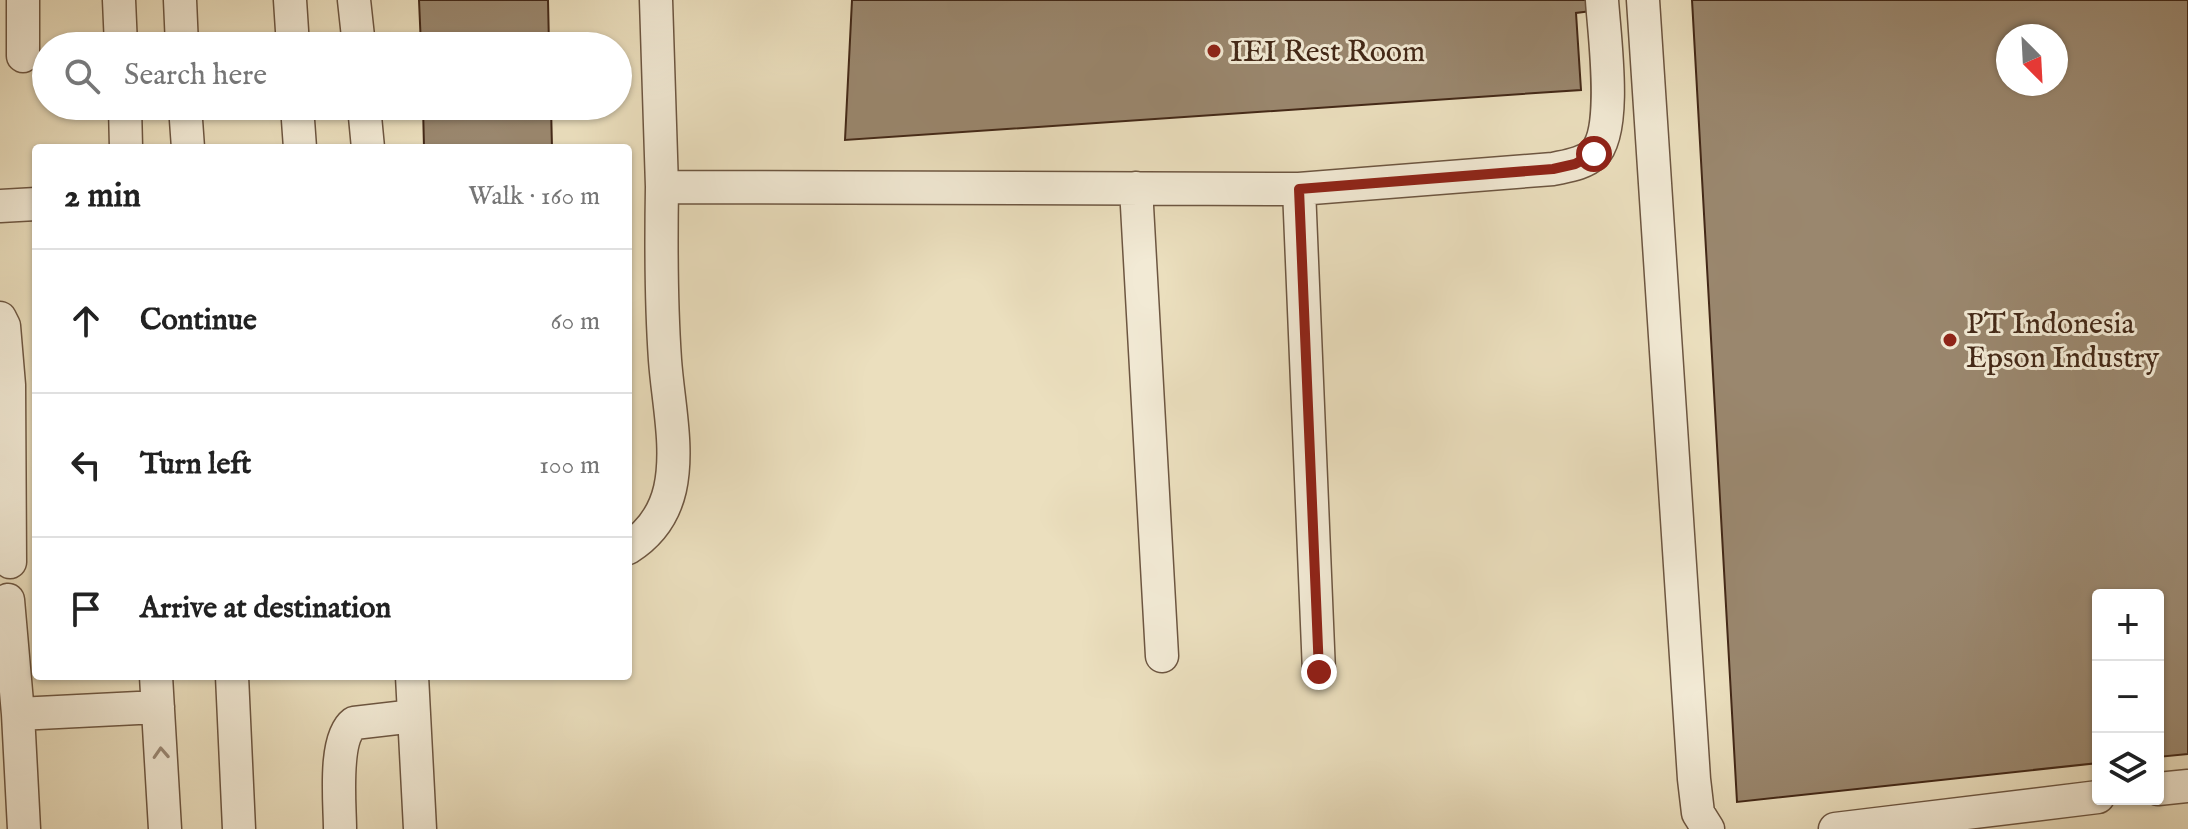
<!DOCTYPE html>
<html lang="en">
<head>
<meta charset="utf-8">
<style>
  body { margin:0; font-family:"IM FELL English",serif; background:#f2f2f2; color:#222 }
  .controls { position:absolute; right:24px; bottom:24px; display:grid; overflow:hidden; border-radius:8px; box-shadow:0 2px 6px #0004 }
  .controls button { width:72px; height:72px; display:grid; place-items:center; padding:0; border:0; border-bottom:2px solid #e0e0e0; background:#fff; color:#222; font:40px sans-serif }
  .compass { position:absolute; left:1996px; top:24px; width:72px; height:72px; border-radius:50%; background:#fff; box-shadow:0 2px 6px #0004; rotate:156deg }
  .stop { position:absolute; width:24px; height:24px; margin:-18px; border:6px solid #8f2418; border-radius:50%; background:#fff }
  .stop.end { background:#8f2418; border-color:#fff; box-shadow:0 2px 8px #0008 }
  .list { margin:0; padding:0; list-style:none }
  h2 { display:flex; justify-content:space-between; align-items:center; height:104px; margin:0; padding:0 32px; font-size:34px }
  h2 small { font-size:26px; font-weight:400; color:#767676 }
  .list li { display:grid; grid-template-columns:52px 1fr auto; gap:24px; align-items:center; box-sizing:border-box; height:144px; padding:0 32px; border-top:2px solid #e0e0e0 }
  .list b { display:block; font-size:30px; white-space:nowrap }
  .list em { font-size:26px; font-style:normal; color:#767676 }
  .icon { flex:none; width:44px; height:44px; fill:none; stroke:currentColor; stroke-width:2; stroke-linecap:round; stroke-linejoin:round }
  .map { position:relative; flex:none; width:2188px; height:829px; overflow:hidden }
  .search { position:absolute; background:#fff; box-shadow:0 2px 6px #0004; left:32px; top:32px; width:600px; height:88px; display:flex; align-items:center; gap:20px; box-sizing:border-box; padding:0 28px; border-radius:44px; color:#767676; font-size:30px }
  .panel { position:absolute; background:#fff; box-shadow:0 2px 6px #0004; left:32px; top:144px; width:600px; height:536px; border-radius:8px }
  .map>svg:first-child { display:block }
</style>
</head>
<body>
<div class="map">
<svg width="2188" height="829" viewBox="0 0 2188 829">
  <rect width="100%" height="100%" fill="#ebdfbe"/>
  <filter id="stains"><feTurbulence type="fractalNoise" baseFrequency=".0025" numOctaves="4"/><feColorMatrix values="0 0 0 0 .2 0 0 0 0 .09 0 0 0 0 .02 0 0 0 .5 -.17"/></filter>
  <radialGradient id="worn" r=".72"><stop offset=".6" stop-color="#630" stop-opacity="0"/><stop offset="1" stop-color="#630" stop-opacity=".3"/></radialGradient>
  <!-- building -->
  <path fill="#9a876e" stroke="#432817" stroke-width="2" fill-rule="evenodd" d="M419 0H548L549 46H421Z
    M852 0H1599L1600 10 1576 13 1581 90 845 140Z
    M1692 0H2188V754L2158 757V595H2098V763L1737 802ZM2008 36H2056V84H2008Z
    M423 106H551L552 148H424Z"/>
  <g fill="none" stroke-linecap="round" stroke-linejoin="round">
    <defs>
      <path id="minor" d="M119 0 121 46
        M180 0 182 46
        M290 0 293 46
        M354 0 359 46
        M656 0 662 187 1299 189 1553 169C1566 166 1584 164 1594 154 1618 131 1604 34 1602 0
        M1643 0 1694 779 1698 813 1708 829
        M23 56V0
        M125 106 126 148
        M185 106 188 148
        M297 106 300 148
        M364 106 368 148
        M1136 188 1162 656
        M1299 189 1319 672
        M0 206 36 204
        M0 318 4 326 9 385 10 562
        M628 548C650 534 664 515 670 489 679 448 668 402 665 360 661 302 661 245 662 187
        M8 600 18 714
        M156 676 165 829
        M232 676 239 829
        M412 676 420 829
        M2158 789 2188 786
        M24 829 18 714 158 707
        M340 829C340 804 333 739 354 723L414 716
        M1835 829 2098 797"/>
    </defs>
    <!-- minor casing -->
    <use href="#minor" stroke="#6d5641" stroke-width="35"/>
    <!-- minor -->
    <use href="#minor" stroke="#f2ead5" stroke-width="32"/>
  </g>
  <!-- one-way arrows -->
  <defs><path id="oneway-chevron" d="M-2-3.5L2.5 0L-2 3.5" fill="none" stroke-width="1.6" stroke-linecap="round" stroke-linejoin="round" transform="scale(2)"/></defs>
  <use stroke="#9a8976" href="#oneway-chevron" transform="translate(161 753) rotate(-93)"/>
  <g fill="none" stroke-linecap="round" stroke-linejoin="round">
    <!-- route -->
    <path stroke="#8f2418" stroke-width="10" d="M1319 672 1299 189 1553 169 1575 164 1594 154"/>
  </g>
  <!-- markers -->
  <g fill="#8f2418" stroke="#f2ead5" stroke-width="3">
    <circle cx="1214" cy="51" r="8"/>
    <circle cx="1950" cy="340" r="8"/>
  </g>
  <g text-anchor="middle" stroke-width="6" stroke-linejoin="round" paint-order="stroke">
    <!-- poi labels -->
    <g font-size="30" fill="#432817" stroke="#f2ead5" text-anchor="start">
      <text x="1230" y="61">IEI Rest Room</text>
      <text x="1966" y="333">PT Indonesia<tspan x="1966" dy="34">Epson Industry</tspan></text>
    </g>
  </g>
  <rect width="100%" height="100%" filter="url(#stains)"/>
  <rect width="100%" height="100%" fill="url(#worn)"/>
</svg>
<div class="controls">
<button>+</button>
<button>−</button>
<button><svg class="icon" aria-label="layers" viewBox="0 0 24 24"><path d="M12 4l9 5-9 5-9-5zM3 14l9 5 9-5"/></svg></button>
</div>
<svg class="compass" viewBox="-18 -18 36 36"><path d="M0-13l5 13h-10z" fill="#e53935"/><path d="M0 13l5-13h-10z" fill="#767676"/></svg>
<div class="stop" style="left:1594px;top:154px"></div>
<div class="stop end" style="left:1319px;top:672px"></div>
<div class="search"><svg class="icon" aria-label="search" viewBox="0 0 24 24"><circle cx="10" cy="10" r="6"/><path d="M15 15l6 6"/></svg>Search here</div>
<section class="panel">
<h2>2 min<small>Walk · 160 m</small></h2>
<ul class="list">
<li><svg class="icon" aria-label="ahead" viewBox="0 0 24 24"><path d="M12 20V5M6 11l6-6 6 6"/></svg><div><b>Continue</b></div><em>60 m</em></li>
<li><svg class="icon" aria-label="left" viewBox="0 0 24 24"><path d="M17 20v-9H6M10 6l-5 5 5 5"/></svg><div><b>Turn left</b></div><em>100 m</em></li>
<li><svg class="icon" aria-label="arrive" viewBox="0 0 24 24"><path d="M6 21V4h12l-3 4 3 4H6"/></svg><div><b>Arrive at destination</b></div></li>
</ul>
</section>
</div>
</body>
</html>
